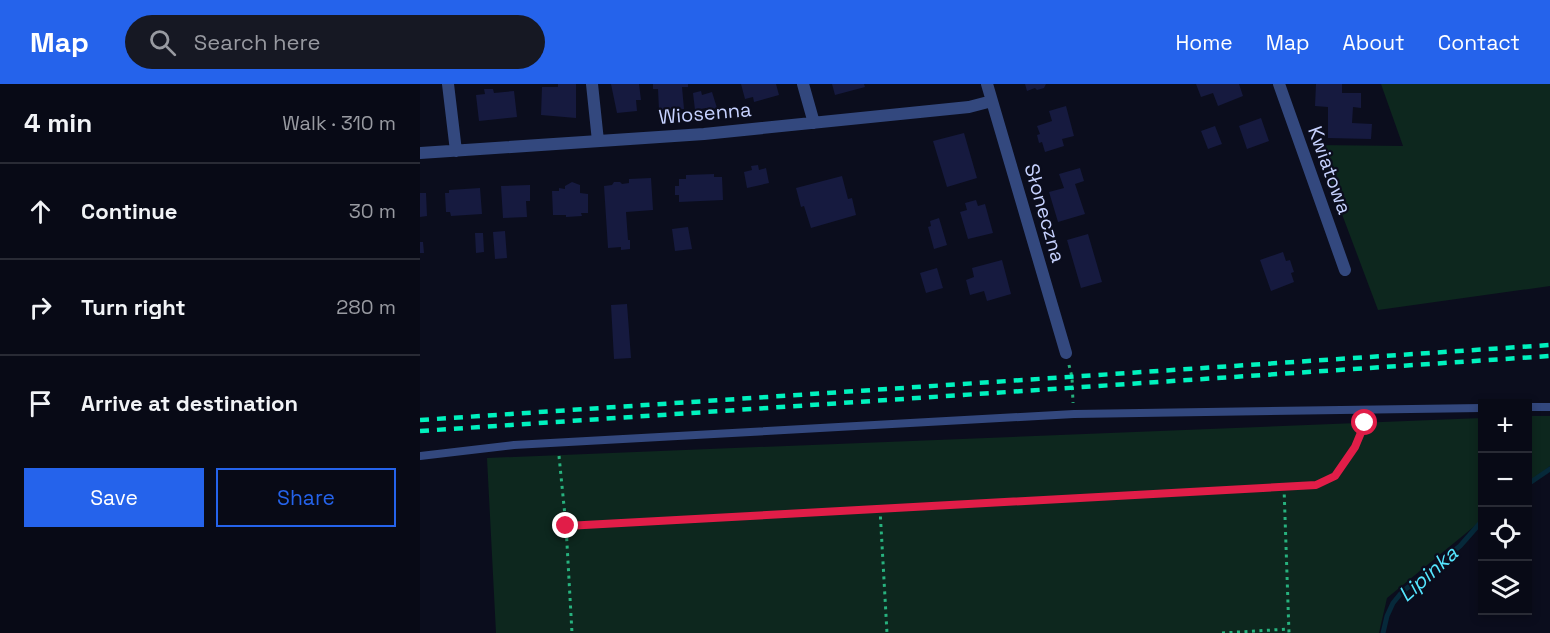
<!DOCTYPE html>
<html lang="en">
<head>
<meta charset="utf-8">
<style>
  body { margin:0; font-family:"Space Grotesk",sans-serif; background:#161823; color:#f1f3f6 }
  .controls { position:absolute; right:18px; bottom:18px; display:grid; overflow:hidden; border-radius:0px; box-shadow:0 3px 9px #0003 }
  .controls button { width:54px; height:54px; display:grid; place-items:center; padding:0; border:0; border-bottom:2px solid #292b35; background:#080a16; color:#f1f3f6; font:30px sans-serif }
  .stop { position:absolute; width:18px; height:18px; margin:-14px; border:4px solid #e11d48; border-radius:50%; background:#fff }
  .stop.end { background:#e11d48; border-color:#fff; box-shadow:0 2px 6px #0008 }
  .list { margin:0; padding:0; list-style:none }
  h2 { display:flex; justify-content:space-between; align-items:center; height:78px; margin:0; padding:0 24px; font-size:26px }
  h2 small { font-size:20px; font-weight:400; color:#989aa1 }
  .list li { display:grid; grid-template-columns:39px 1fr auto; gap:18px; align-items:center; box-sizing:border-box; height:96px; padding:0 24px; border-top:2px solid #292b35 }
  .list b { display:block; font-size:22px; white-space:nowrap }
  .list em { font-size:20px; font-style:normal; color:#989aa1 }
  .actions { display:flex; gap:12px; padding:18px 24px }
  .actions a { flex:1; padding:14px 0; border:2px solid #2563eb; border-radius:0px; text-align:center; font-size:21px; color:#2563eb }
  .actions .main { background:#2563eb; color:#fff }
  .icon { flex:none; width:33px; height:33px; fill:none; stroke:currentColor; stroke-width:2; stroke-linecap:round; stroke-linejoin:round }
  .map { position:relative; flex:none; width:1130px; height:549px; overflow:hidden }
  header { display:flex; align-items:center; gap:36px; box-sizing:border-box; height:84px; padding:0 30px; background:#2563eb; color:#fff }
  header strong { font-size:28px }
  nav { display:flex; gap:33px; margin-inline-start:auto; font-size:21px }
  .search { width:420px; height:54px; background:#161823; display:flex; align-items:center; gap:15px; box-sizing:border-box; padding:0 21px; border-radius:33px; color:#989aa1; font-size:22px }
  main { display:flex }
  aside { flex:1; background:#080a16 }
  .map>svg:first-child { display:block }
</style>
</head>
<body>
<header>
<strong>Map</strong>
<div class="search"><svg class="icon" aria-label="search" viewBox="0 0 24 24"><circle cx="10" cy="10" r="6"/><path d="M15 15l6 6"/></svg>Search here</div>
<nav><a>Home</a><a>Map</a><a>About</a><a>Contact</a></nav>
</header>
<main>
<aside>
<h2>4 min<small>Walk · 310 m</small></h2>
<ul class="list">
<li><svg class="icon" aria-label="ahead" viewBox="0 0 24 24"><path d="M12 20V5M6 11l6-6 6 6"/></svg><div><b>Continue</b></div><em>30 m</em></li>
<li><svg class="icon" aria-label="right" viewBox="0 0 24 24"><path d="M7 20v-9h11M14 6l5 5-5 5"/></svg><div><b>Turn right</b></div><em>280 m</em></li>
<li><svg class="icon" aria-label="arrive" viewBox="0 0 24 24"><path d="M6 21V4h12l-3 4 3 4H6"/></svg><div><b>Arrive at destination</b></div></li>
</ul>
<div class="actions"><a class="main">Save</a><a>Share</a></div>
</aside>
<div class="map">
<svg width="1130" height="549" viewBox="0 0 1130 549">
  <rect width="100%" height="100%" fill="#0b0d1d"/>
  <!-- green -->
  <path fill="#0d271e" d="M961 0H1130V202L958 226 896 61 983 62Z
    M1108 332H1130V382L1108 400Z
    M1062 334V436L967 514 959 549H76L67 374Z"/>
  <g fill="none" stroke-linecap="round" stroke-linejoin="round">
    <!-- stream -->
    <path stroke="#06293a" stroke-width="5" d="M1108 400 1130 385
      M963 549 967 532 973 519 982 508 1040 462 1062 437"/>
  </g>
  <!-- building -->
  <path fill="#161a3f" d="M138 0H156V34L121 31 122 3H138Z
    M191 0H219L221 16H216L217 27 197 29Z
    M233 0H268V3H262L264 25 239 26 238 5H233Z
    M321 0H356L359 11 334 18 333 13 325 15Z
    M412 0H444L445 3 415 11Z
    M605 0H626L624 4 617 6 615 4 607 7Z
    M776 0H819L823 12 798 22 793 9 781 13Z
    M896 0H922V9H941V24L933 23 932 39 952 40 951 55 908 54V23L895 22Z
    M64 5H73L74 9 94 7 97 33 59 37 56 11 65 10Z
    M281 7 282 11 292 8 297 24 287 27 286 24 275 26 273 9Z
    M646 22 654 52 642 55 644 62 625 68 622 58 619 59 617 51 620 50 617 42 632 37 629 27Z
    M841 34 849 57 827 65 819 42Z
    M795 42 802 60 788 65 781 47Z
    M544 49 557 94 527 103 513 57Z
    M338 81 339 86 346 84 349 99 327 104 324 88 332 86 331 82Z
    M660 84 664 97 655 100 665 130 638 138 629 108 644 104 639 90Z
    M294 90V93H302L303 116 259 118V111H255V102H259V95H266V91Z
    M422 92 428 115 432 114 436 131 391 144 384 122 381 123 376 104Z
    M231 94 233 126 206 128 208 156H210V165L201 166V163L188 164 184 102 192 101 194 98H200L202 100 209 99V95Z
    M152 98 160 101V109L168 110V129H161L162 132 146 133V131H133L132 107H139V104L145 105V102Z
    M110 101V117H106L107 133 83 134 81 102Z
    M60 104 62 130 31 132 30 128H26L25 109H29V106Z
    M0 109H6L7 132 0 133Z
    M556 116 558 122 565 120 573 149 548 155 540 128 547 126 545 119Z
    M519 134 527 161 514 165 508 143 511 142 510 137Z
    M268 143 272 165 255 167 252 145Z
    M85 147 87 174 75 175 73 148Z
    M55 149H63L64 168 56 169Z
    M668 150 682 198 661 204 647 156Z
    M0 158H3L4 169H0Z
    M863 168 866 177 870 176 874 188 871 189 874 198 851 207 840 176Z
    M582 176 591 210 567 217 564 207 550 211 546 196 554 193 552 184Z
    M517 184 523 204 506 209 500 189Z
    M207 220 211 274 194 275 191 221Z"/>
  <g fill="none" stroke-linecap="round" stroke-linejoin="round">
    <!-- path -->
    <path stroke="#27b27e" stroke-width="3" stroke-dasharray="3 4.5" stroke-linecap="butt" d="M649 281 652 293 653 319
      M139 372 146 442 152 549
      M864 403 869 549
      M460 425 467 549
      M146 442 896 401 915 392 935 363 946 337
      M802 549 869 545"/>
    <!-- service -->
    <path stroke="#33487e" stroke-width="8" d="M1108 323H1130
      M0 372 94 361 654 330 1062 324"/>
    <!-- minor -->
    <path stroke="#33487e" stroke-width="12" d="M28 0 36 67
      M172 0 178 57
      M383 0 394 39
      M567 0 646 269
      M859 0 925 186
      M0 69 284 50 549 23 572 17"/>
    <!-- rail -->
    <path stroke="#00f2be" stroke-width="4.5" stroke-dasharray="9 8" stroke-linecap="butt" d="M0 336 1130 261
      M0 347 1130 272"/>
  </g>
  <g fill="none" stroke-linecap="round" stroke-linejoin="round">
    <!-- route -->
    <path stroke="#e11d48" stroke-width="8" d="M146 442 896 401 915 392 935 363 945 339"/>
  </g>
  <g text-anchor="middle" stroke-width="4.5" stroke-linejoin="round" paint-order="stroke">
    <!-- street labels -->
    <g font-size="20" fill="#c7d2ff" stroke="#0b0d1d">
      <text transform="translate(285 29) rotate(-5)" y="7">Wiosenna</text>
      <text transform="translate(910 86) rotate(70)" y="7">Kwiatowa</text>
      <text transform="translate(625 129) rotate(74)" y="7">Słoneczna</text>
    </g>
    <!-- water labels -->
    <g font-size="21" font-style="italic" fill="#55e6ff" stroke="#0b0d1d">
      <text transform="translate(1008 490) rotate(-42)" y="7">Lipinka</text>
    </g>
  </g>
</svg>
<div class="controls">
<button>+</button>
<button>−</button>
<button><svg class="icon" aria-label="locate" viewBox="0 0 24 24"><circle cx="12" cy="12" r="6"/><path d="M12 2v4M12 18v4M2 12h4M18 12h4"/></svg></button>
<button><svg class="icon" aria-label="layers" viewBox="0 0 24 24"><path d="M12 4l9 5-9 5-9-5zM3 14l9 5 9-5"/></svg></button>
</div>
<div class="stop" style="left:945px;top:339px"></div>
<div class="stop end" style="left:146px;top:442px"></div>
</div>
</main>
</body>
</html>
